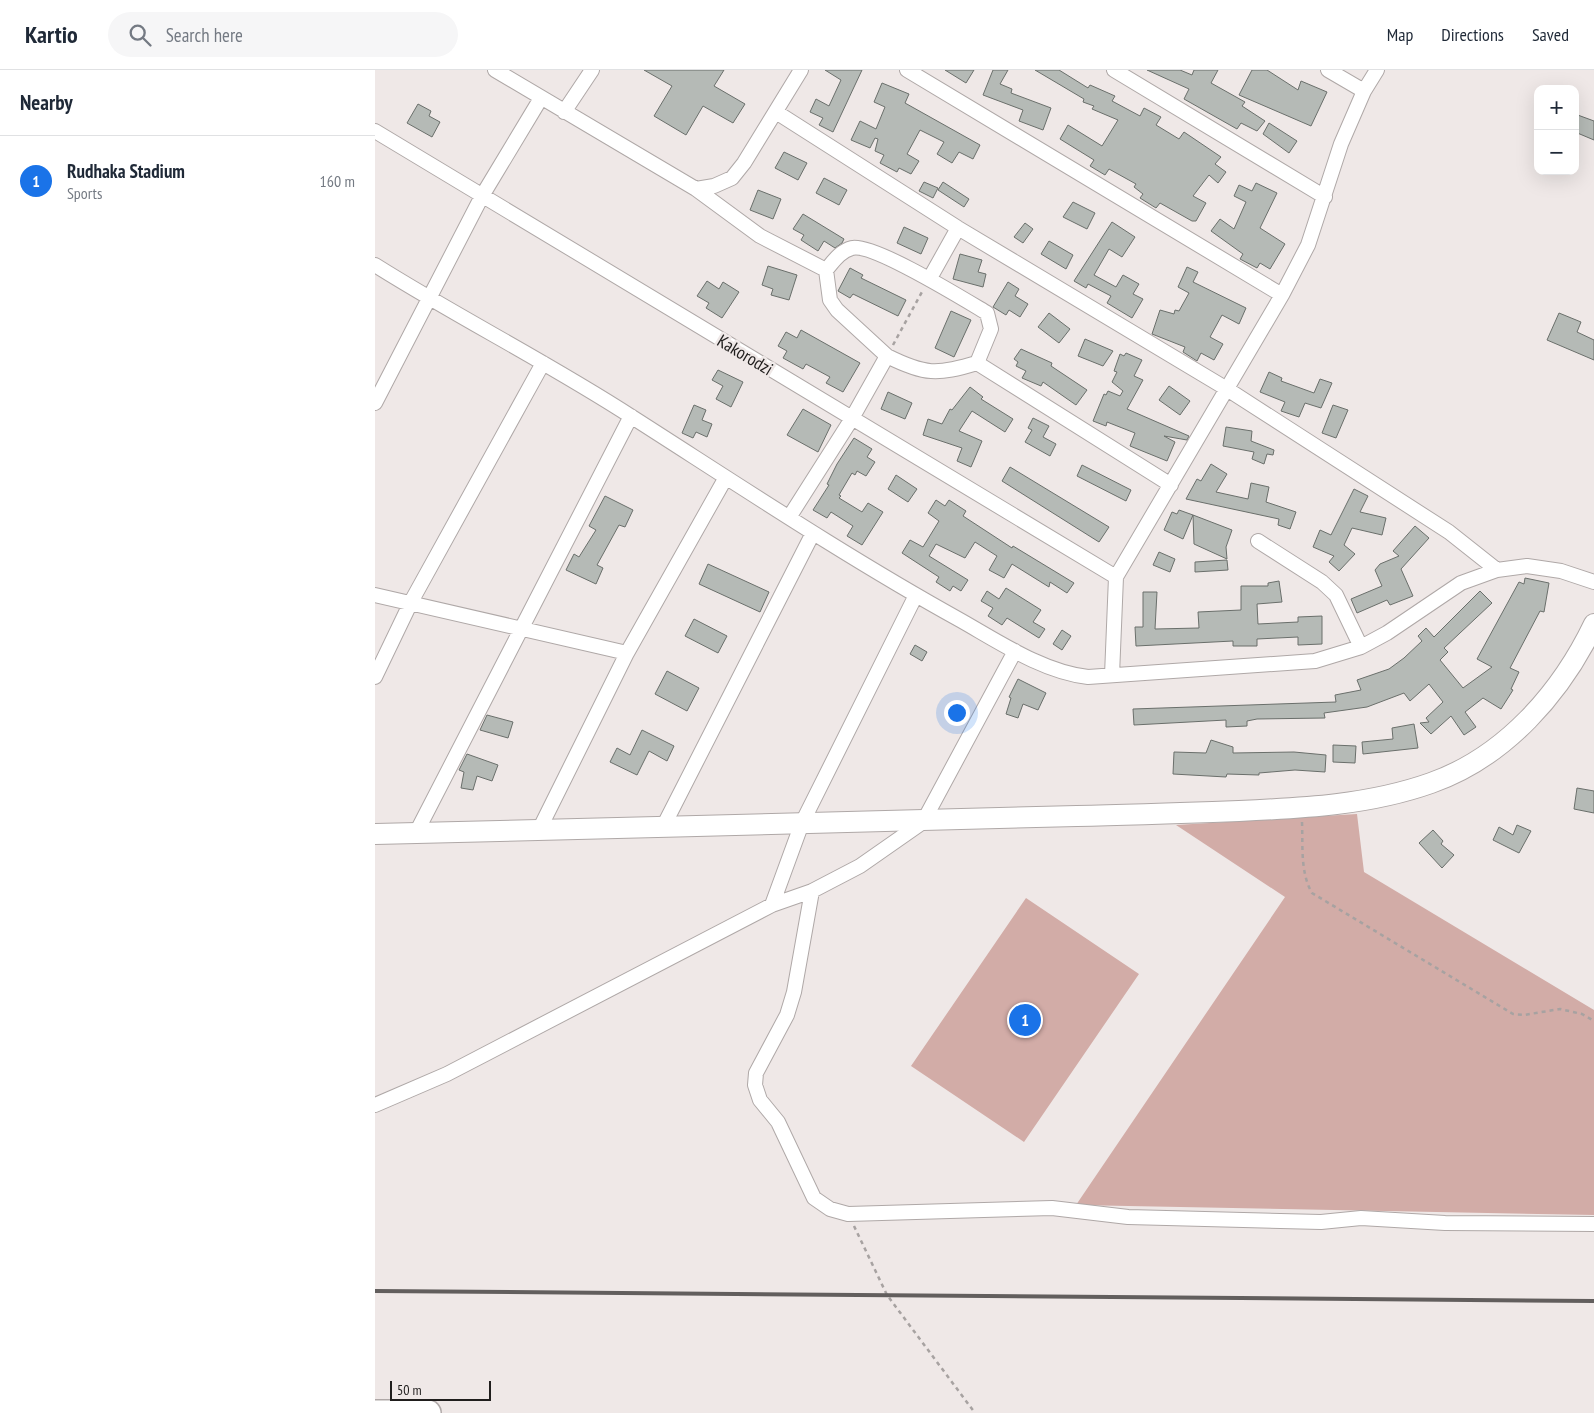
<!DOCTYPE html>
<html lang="en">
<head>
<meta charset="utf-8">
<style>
  body { margin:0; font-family:"PT Sans Narrow",sans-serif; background:#f6f6f7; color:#1f2937 }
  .controls { position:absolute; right:15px; top:15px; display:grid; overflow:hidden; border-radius:10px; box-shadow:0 5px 20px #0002 }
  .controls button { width:45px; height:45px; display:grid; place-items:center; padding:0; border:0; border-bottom:1px solid #e0e1e3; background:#fff; color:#1f2937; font:25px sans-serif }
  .scale { position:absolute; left:15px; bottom:12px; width:101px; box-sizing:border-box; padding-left:5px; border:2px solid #201e1d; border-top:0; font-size:14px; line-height:18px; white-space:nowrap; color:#201e1d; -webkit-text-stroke:4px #efe8e7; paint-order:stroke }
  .you { position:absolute; left:581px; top:642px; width:18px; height:18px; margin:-12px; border:4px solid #fff; border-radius:50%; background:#1a73e8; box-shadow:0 0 0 8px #1a73e833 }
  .badge { display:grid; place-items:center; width:32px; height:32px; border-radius:50%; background:#1a73e8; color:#fff; font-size:16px; font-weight:700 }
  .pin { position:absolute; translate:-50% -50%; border:2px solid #fff; box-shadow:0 1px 5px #0006 }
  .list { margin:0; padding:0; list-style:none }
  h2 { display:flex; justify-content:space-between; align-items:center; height:65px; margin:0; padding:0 20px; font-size:21px }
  h2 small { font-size:16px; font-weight:400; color:#747a83 }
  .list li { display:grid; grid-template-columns:32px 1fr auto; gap:15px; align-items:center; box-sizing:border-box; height:90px; padding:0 20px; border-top:1px solid #e0e1e3 }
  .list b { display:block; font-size:19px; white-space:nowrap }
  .list p { margin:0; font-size:16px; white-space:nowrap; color:#747a83 }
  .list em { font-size:16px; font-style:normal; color:#747a83 }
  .icon { flex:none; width:28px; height:28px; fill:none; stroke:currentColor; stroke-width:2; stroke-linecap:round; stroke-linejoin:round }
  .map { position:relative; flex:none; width:1219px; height:1343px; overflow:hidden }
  header { display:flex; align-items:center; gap:30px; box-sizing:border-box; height:70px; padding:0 25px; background:#fff; border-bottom:1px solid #e0e1e3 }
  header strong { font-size:24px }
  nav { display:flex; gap:28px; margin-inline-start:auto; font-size:18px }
  .search { width:350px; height:45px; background:#f6f6f7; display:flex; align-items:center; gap:12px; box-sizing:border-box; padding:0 18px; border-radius:28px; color:#747a83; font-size:19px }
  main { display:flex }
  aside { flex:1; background:#fff }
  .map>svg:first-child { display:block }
</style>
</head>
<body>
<header>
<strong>Kartio</strong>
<div class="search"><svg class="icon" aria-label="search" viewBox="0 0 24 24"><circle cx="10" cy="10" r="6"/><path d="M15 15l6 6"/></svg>Search here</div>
<nav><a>Map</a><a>Directions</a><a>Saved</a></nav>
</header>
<main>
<aside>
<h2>Nearby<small></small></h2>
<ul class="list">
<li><span class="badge">1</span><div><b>Rudhaka Stadium</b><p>Sports</p></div><em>160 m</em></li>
</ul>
</aside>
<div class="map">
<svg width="1219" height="1343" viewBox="0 0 1219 1343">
  <rect width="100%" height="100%" fill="#efe8e7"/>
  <!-- green -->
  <path fill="#d2aca7" d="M982 744 989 802 1219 940V1145L701 1135 910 827 801 755Z
    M651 828 764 904 649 1072 536 996Z"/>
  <!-- building -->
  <path fill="#b5bab6" stroke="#6a6f6b" d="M269 0H349L339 16 370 34 358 53 328 36 311 65 279 46 297 16Z
    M450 0H487L458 62 444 55 448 48 435 42 441 29 454 36 466 10Z
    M570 0H599L591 13Z
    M618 0H633L625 14 637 19 636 23 676 38 668 60 644 51 648 40 608 25Z
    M660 0H684L713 18 715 15 740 26 737 31 765 46 769 38 786 47 781 55 804 69 809 62 846 87 840 94 851 102 843 113 834 105 818 126 831 133 821 151H817L785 133 781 138 765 128 768 124 759 117 761 114 734 99 730 105 715 96 719 90 685 69 693 55 727 76 743 50 717 39 719 36 708 32 709 29Z
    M772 0H805L817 5 819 0H843L836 13 870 32 867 36 890 51 882 61 866 53 862 59 809 29 814 19Z
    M877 0H892L923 20 926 11 952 22 936 56 864 25Z
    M507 13 534 24 530 33 605 75 598 89 584 82 577 93 562 84 569 72 545 60 532 84 544 91 536 104 524 98 522 102 505 93 509 85 500 81 503 69 500 68 495 78 476 70 485 51 501 59 510 37 499 32Z
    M43 34 56 41 54 46 65 52 57 67 32 53Z
    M1200 44 1219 51V70L1200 62Z
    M894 53 922 71 914 83 888 64Z
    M409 82 432 93 423 110 400 98Z
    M449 108 472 120 464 135 441 123Z
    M549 112 563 118 558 128 544 121Z
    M568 112 594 129 589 137 563 120Z
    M881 113 902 123 885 158 910 174 895 199 885 193 882 198 865 189 868 184 836 161 845 149 859 159 871 132 859 126 864 115 877 121Z
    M383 120 406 129 398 149 375 140Z
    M698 132 720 143 712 159 688 147Z
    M428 144 469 169 467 173 460 178 449 171 443 181 426 170 429 165 418 159Z
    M737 152 760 167 747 187 734 179 719 205 741 217 748 205 764 214 758 224 768 229 757 248 732 233 736 226 713 214 711 218 699 211Z
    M650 153 658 159 648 173 639 167Z
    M529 157 553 168 546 184 522 173Z
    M674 171 698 185 691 199 666 184Z
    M585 184 607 190 603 202 611 204 608 217 578 209Z
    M393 196 422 205 414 230 396 225 398 219 387 215Z
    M812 197 823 202 818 212 871 238 864 254 847 245 835 267 848 274 839 290 826 283 822 291 808 282 810 277 777 264 785 240 799 244 800 240 804 241 814 223 803 217Z
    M475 198 488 205 486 208 531 230 523 246 478 224 475 228 463 221Z
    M332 211 344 219 348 212 364 222 347 248 331 238 334 233 322 226Z
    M633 212 644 219 640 226 653 234 645 247 634 240 631 245 618 237Z
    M576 241 596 250 579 287 560 278Z
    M674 243 695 259 684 273 663 257Z
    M1184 243 1206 252 1202 262 1219 270V290L1172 270Z
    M426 260 485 293 468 322 451 313 455 307 431 294 428 299 408 288 412 281 403 276 411 262 422 268Z
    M710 269 738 281 728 296 703 286Z
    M646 279 677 293 676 296 712 320 701 335 668 312 666 316 647 308 651 301 641 296 643 292 639 289Z
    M751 283 767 290 759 306 768 310 752 339 814 366 812 370 789 366 800 372 792 391 755 376 760 363 732 352 731 356 718 351 729 324 731 325 733 321 745 326 748 321 737 312 742 302 739 301 745 284 749 286Z
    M343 300 368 312 356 337 341 329 348 316 337 310Z
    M894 302 907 308 906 311 939 323 945 309 957 313 946 338 930 333 924 347 906 341 910 332 885 322Z
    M794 316 815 331 805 345 784 330Z
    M595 317 608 327 606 329 638 349 630 362 597 341 584 361 607 371 596 397 582 391 587 378 548 365 553 349 567 354 575 339 577 340Z
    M513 322 537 333 530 349 506 339Z
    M319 335 331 340 327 350 337 354 332 367 321 362 318 368 307 363Z
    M958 335 973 340 961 368 947 363Z
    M428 339 456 355 443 382 412 365Z
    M658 348 674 356 668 367 681 374 675 386 650 372 657 360 653 358Z
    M851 357 877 361 876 371 899 380 898 385 892 384 889 394 877 389 879 382 848 376Z
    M479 368 497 379 492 387 500 392 491 406 482 401 480 405 477 403 464 425 466 426 464 428 487 442 493 433 508 442 487 475 472 466 478 456 456 442 452 448 438 440 454 415 452 414 462 394Z
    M836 394 852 404 841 422 873 429 876 413 894 417 891 432 921 442 915 459 903 455 904 449 811 429 822 409 826 411Z
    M707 395 756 420 751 431 702 406Z
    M635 397 734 457 724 472 627 411Z
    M521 405 542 419 533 432 513 419Z
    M979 419 993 426 985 442 1011 448 1007 465 977 458 969 475 980 484 964 501 954 492 959 486 938 477 945 460 956 465Z
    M230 426 258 440 250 457 244 455 222 495 228 498 221 514 191 500 199 484 204 487 221 460 214 456Z
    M561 430 570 436 574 430 591 441 588 446 637 478 638 476 699 513 692 523 675 512 674 517 637 494 629 508 614 500 622 486 600 472 590 488 561 474 554 486 593 510 586 521 578 516 575 521 561 512 564 507 527 483 535 470 548 477 564 451 553 443Z
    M804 440 818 445 808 469 789 460 797 442 802 444Z
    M818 445 857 460 851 477 852 489 819 474Z
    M1040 456 1054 468 1026 499 1038 526 1015 535 1012 530 982 543 976 529 1007 516 1000 500 1005 494 1024 486 1018 481Z
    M784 482 800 489 795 502 778 495Z
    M852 490 853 500 820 502V492Z
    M333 494 394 522 385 542 324 514Z
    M1150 508 1174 513 1169 542 1165 541 1135 598 1144 602 1136 619 1138 620 1126 639 1108 628 1090 642 1101 657 1089 665 1076 646 1056 664 1045 653 1054 652 1051 648 1068 632 1054 614 1035 631 1029 623 992 637 949 643 950 648 882 649 872 651V656L851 657V650L759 655 758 639 961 632 960 625 986 620 982 610 1014 599 1029 588 1047 571 1043 566 1051 558 1059 567 1105 521 1117 533 1069 578 1073 582 1065 590 1088 618 1117 597 1102 589 1144 512 1149 514Z
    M904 511 907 532 882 534 883 554 923 552V547L947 546V574L923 575V567L882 569V576H858V571L761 576 760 557H768V522H782L780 559 824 558 823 542 866 540V516H893V513Z
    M631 518 666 540 658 552 670 559 664 568 632 548 627 555 613 546 618 538 606 531 612 521 624 529Z
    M319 549 352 566 343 583 310 566Z
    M687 560 696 566 687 580 678 574Z
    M540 575 552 582 547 591 535 584Z
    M292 601 324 618 312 641 280 624Z
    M643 609 671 623 663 640 648 634 643 648 631 644 636 628 634 627Z
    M112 645 138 652 133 668 105 660Z
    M1039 654 1043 678 988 684 987 672 1018 669 1017 658Z
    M267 660 299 676 292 691 274 681 262 705 235 692 242 678 255 685Z
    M836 670 858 677V683L919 682 951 685 950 702 920 700 884 703V705L852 704 851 707 798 704 799 682 831 683Z
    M958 675 981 676 980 693 958 692Z
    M92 684 123 695 117 711 102 706 98 720 86 718 89 702 84 700Z
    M1202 718 1219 721V743L1199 739Z
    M1142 755 1156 761 1144 783 1118 770 1124 757 1138 765Z
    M1058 760 1068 771 1066 774 1079 785 1067 798 1044 773Z"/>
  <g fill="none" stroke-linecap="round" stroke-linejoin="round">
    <defs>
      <path id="street" d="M120 0 321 119 339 116 357 108 369 93 426 0
        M532 0 907 225
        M739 0 950 127
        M953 0 989 21
        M189 42 217 0
        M401 42 583 158 852 319 1074 462 1122 500
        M0 61 741 507
        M321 119 385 166 451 200 455 230 462 240 512 286 476 350 415 446
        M0 195C84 248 174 293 257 347 365 416 473 488 585 550 624 572 668 602 713 607L940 591 986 577 1012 563 1086 513 1122 500 1152 496 1186 501 1219 512
        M451 200C458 192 465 181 477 178 498 173 590 230 612 243L616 259 602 293 796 415
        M555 208 583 158
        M512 286C550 305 562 305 602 293
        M0 333 107 126 166 28
        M883 471 947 512 961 525 986 577
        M0 525 252 583
        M737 605 741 507 907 225 933 175 966 74 989 21 1002 0
        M0 607 36 532 168 293
        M288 757 438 463
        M164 760 252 583 350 409
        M41 763 256 346
        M437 821 419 922 412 945 381 1003 380 1015 385 1030 403 1052 439 1128 455 1139 473 1144 677 1138 753 1147 946 1152 986 1148 1070 1153 1219 1154
        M397 835 437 821 485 796 548 752 640 581
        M0 1035 72 1004 397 835 427 753 541 525"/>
      <path id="secondary" d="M0 764C234 757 468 754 702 746 756 745 810 743 864 741 929 738 994 735 1056 713 1130 687 1186 623 1219 554"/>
      <path id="highway" d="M0 1343H53"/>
    </defs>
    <!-- street casing -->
    <use href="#street" stroke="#afa8a7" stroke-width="16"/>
    <!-- secondary casing -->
    <use href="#secondary" stroke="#afa8a7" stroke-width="22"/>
    <!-- highway casing -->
    <use href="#highway" stroke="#afa8a7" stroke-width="28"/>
    <!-- path -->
    <path stroke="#a7a2a1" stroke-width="2.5" stroke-dasharray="4 4" stroke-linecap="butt" d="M518 275 548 220
      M927 752C928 776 925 802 937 823L1138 944 1149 945 1185 939 1207 944 1219 951
      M479 1156 512 1225 600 1343"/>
    <!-- street -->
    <use href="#street" stroke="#fff" stroke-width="14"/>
    <!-- secondary -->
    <use href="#secondary" stroke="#fff" stroke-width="20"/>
    <!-- highway -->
    <use href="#highway" stroke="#fff" stroke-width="25"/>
    <!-- rail -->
    <path stroke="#625e5d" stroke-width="4" d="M0 1221 1219 1231"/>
  </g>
  <g text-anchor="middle" stroke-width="5" stroke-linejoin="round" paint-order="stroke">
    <!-- street labels -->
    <g font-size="18" fill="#201e1d" stroke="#efe8e7">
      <text transform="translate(370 285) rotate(31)" y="6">Kakorodzi</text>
    </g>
  </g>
</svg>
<div class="controls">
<button>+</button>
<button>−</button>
</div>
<div class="scale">50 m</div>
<div class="you"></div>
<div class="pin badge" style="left:650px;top:950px">1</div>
</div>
</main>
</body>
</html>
